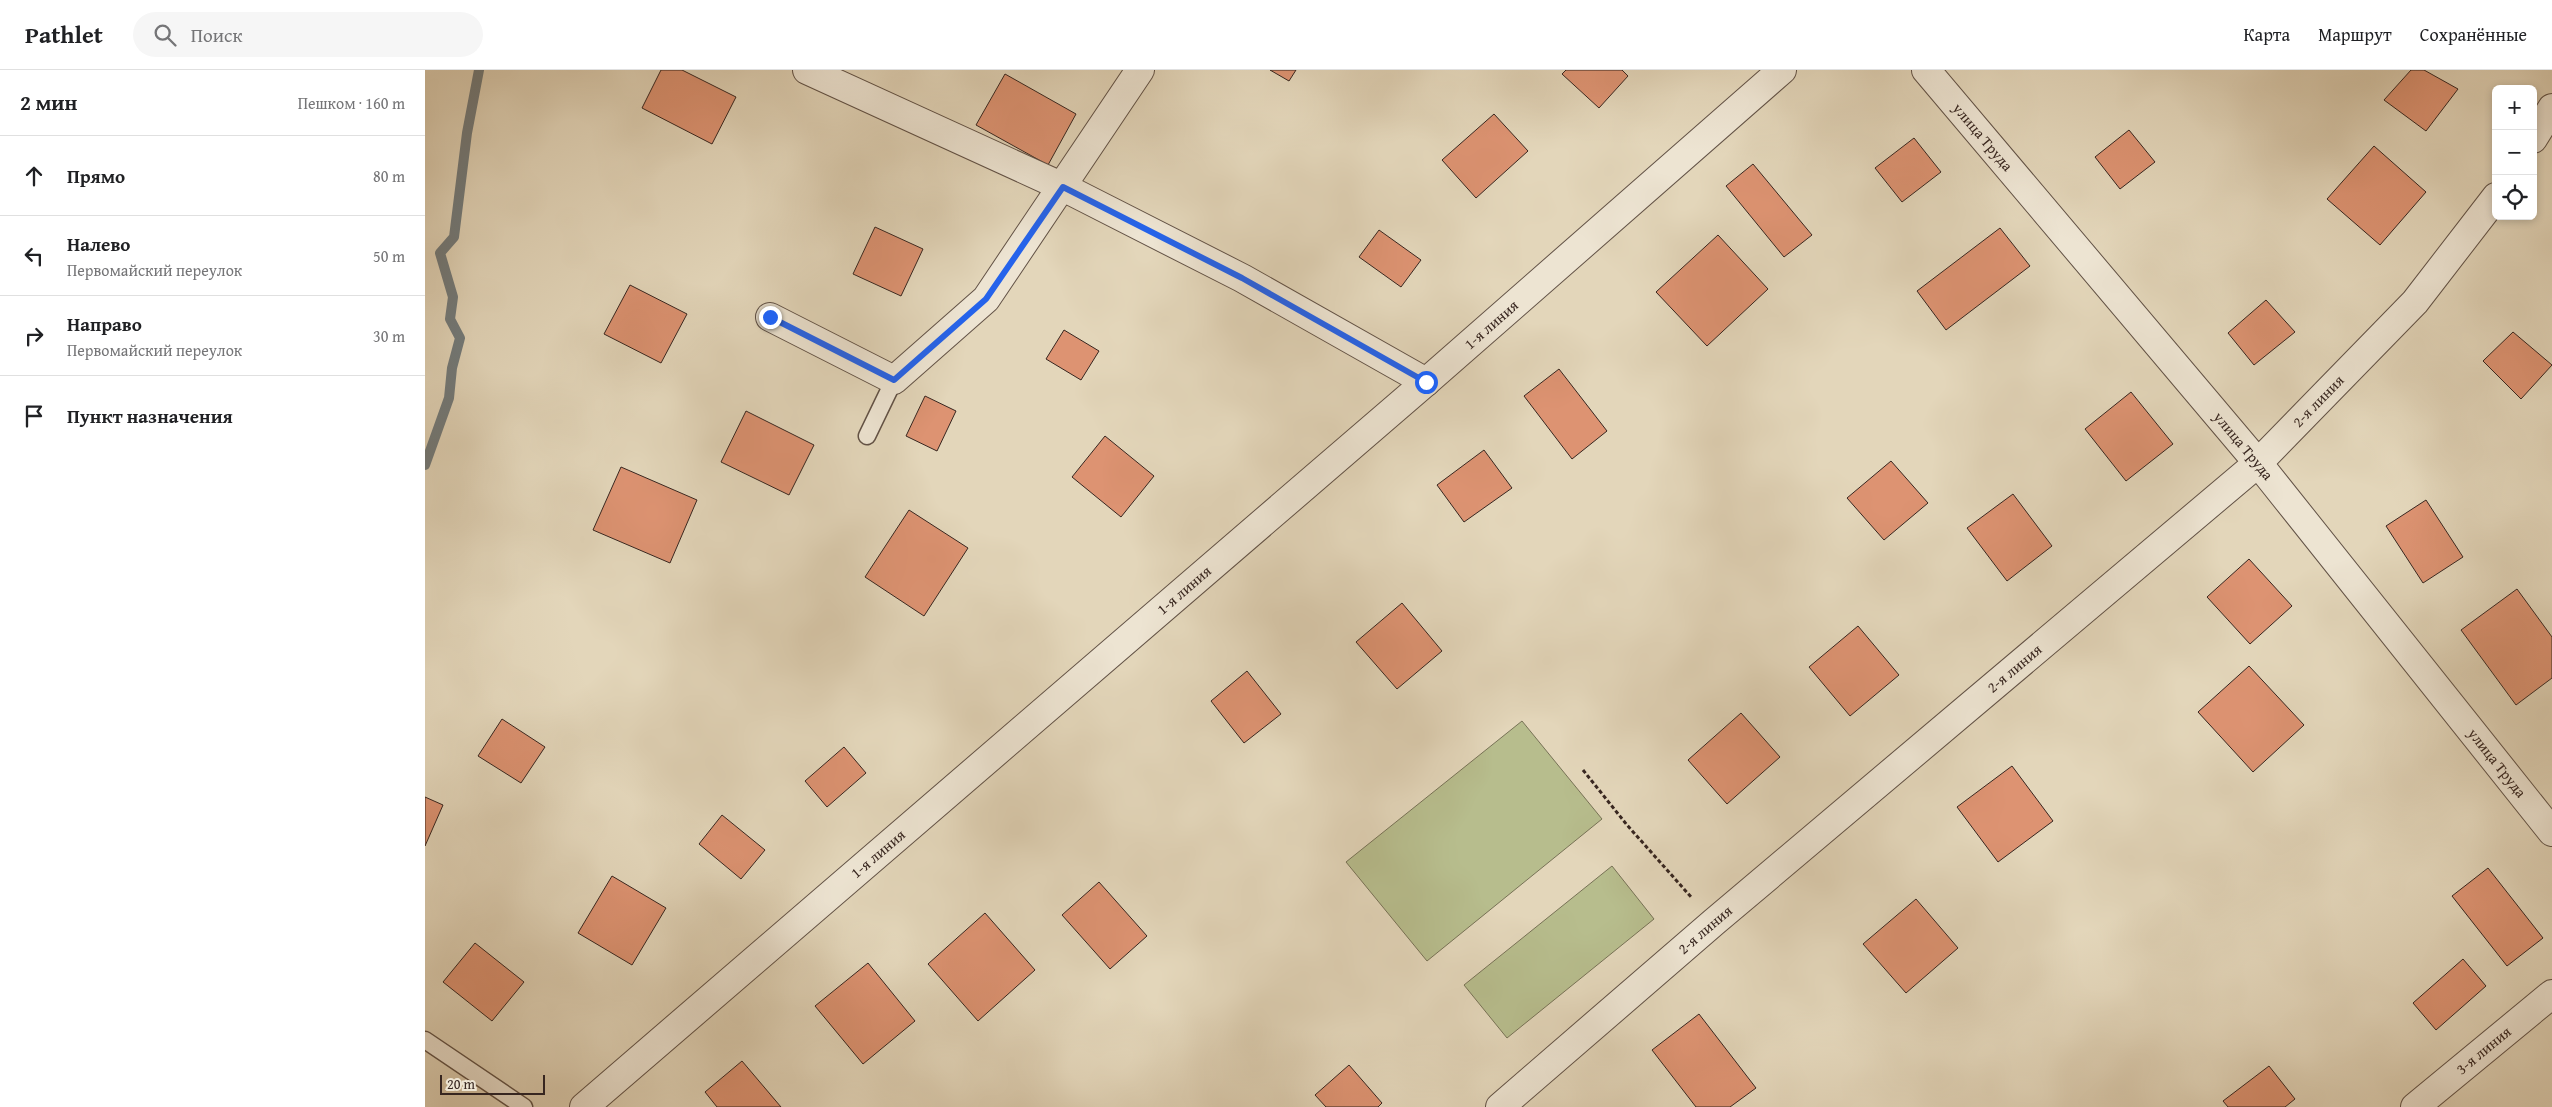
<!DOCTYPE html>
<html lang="ru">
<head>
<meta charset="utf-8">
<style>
  body { margin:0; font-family:"Gentium Book Plus",serif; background:#f6f6f6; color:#202124 }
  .controls { position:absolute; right:15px; top:15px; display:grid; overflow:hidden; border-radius:8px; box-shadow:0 2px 8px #0003 }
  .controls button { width:45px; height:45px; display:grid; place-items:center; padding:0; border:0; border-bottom:1px solid #e0e0e0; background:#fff; color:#202124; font:25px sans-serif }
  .scale { position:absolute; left:15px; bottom:12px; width:105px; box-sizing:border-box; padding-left:5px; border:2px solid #372620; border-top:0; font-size:14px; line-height:18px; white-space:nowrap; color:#372620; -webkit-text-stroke:4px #ede4d2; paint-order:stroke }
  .stop { position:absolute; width:15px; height:15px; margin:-11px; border:4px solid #2563eb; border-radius:50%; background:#fff }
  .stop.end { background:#2563eb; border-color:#fff; box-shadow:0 1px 5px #0008 }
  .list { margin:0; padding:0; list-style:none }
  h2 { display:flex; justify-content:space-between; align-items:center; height:65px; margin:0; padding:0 20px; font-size:21px }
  h2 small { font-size:16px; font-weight:400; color:#757577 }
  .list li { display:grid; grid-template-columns:32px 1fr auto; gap:15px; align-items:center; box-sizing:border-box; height:80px; padding:0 20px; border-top:1px solid #e0e0e0 }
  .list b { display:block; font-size:19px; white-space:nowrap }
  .list p { margin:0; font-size:16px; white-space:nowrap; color:#757577 }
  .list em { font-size:16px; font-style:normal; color:#757577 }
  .icon { flex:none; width:28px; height:28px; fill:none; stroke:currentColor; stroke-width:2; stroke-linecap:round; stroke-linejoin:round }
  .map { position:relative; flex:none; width:2127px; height:1037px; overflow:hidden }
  header { display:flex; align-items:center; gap:30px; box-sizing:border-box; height:70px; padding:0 25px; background:#fff; border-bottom:1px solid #e0e0e0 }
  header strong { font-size:24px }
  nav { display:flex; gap:28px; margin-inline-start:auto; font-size:18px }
  .search { width:350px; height:45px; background:#f6f6f6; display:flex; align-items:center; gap:12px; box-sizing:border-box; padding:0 18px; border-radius:28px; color:#757577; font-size:19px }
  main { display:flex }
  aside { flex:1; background:#fff }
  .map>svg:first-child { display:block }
</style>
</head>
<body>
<header>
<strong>Pathlet</strong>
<div class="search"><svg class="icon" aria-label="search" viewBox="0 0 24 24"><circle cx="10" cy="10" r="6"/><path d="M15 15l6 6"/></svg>Поиск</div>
<nav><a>Карта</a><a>Маршрут</a><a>Сохранённые</a></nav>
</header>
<main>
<aside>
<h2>2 мин<small>Пешком · 160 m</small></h2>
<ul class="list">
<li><svg class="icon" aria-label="ahead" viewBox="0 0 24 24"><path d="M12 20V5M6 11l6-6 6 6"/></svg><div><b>Прямо</b></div><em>80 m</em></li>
<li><svg class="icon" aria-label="left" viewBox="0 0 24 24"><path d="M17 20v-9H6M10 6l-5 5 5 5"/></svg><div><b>Налево</b><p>Первомайский переулок</p></div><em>50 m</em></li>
<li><svg class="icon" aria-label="right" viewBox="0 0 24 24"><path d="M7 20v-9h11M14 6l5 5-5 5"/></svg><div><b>Направо</b><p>Первомайский переулок</p></div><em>30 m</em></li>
<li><svg class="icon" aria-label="arrive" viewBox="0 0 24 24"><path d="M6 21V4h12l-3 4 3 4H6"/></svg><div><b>Пункт назначения</b></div></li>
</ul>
</aside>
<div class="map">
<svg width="2127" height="1037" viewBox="0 0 2127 1037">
  <rect width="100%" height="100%" fill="#e3d6ba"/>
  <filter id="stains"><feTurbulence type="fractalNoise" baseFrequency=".004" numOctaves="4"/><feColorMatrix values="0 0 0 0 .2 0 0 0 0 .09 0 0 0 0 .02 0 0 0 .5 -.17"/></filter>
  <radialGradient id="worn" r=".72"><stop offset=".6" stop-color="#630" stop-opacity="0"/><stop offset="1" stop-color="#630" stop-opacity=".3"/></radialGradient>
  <!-- green -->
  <path fill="#b7bd8d" stroke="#777256" d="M1097 651 1177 749 1002 891 921 792Z
    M1187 796 1229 849 1082 968 1039 915Z"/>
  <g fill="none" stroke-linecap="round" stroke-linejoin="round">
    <!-- stream -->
    <path stroke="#737c7d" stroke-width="10" d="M0 395 24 328 27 298 35 268 25 249 28 227 15 183 29 167 42 63 54 0"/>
  </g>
  <!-- building -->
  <path fill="#dd9372" stroke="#372620" d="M236 0H257L311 27 287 74 217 38Z
    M845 0H871L864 11Z
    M1141 0H1197L1203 6 1174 38 1137 4Z
    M1986 0H1999L2033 19 2001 61 1959 30Z
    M580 4 651 44 623 95 551 55Z
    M1069 44 1103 81 1051 128 1017 90Z
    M1704 60 1730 92 1695 119 1670 87Z
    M1489 68 1516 102 1477 132 1450 98Z
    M1949 76 2001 122 1955 175 1902 129Z
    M1328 94 1387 165 1359 187 1301 116Z
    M450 157 498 179 476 226 428 204Z
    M1575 158 1605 196 1521 260 1492 221Z
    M954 160 996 190 976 217 934 187Z
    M1293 165 1343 219 1282 276 1231 222Z
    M205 215 262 244 236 293 179 264Z
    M1841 230 1870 262 1829 295 1803 263Z
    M639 260 674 281 656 310 621 289Z
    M2088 262 2127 295 2096 329 2058 291Z
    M1134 299 1182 361 1147 389 1099 326Z
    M1706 322 1748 374 1701 411 1660 359Z
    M500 326 531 341 512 381 481 366Z
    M321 341 389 375 364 425 296 392Z
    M680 366 729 406 696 447 647 407Z
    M1059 380 1087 418 1039 452 1012 415Z
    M1466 391 1503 433 1459 470 1422 428Z
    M196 397 272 430 245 493 168 460Z
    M1588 424 1627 476 1582 511 1542 458Z
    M2001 430 2038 487 1998 513 1961 456Z
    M484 440 543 478 499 546 440 507Z
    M1824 489 1867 536 1825 574 1782 527Z
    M2092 519 2127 567V608L2091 635 2036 560Z
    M977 533 1017 581 972 619 931 572Z
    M1433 556 1474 605 1425 646 1384 597Z
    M1824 596 1879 655 1828 702 1773 642Z
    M822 601 856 644 819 673 786 631Z
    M1316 643 1355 687 1302 734 1263 690Z
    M77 649 120 677 96 713 53 686Z
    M419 677 441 703 402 737 380 711Z
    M1587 696 1628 751 1573 792 1532 737Z
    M0 727 18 735 0 776Z
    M297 745 340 780 316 809 274 774Z
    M2063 798 2118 868 2082 896 2027 826Z
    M187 806 241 838 207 895 153 863Z
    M674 812 722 866 685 899 637 845Z
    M1491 829 1533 878 1481 923 1438 874Z
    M560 843 610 900 553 951 503 894Z
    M50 873 99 912 67 951 18 912Z
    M2038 889 2061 916 2011 960 1988 933Z
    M443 893 490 951 438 994 390 936Z
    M1274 944 1331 1018 1305 1037H1271L1227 980Z
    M317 991 356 1037H292L280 1022Z
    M924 995 957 1033 953 1037H901L890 1025Z
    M1844 996 1870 1029 1860 1037H1803L1798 1031Z"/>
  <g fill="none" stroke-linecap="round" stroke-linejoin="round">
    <defs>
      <path id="lane" d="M442 366 469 310
        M0 970 99 1037"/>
      <g id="street">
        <path d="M382 0 638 117 817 208 1001 312"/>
        <path id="s1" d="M1501 0 1833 393 2127 762"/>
        <path d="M2108 69 2127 38"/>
        <path d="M345 247 469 310 561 229 715 0"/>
        <path id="s2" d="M159 1037 1001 312 1357 0"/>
        <path id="s3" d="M1075 1037 1289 852 1833 393 1990 232 2071 127"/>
        <path id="s4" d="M1990 1037 2127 924"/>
      </g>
    </defs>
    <!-- lane casing -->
    <use href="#lane" stroke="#625246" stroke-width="19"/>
    <!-- street casing -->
    <use href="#street" stroke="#625246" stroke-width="30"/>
    <!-- path -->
    <path stroke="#372620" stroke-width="3" stroke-dasharray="4 2.5" stroke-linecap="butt" d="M1158 700 1202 755 1267 828"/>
    <!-- lane -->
    <use href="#lane" stroke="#ede4d2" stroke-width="16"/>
    <!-- street -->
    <use href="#street" stroke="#ede4d2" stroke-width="28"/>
  </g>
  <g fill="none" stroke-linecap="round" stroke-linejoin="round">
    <!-- route -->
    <path stroke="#2563eb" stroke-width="6" d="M345 247 469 310 561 229 638 117 817 208 1001 312"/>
  </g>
  <g text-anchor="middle" stroke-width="5" stroke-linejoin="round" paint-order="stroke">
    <!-- street labels -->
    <g font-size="15" fill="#372620" stroke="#ede4d2">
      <text dy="5" stroke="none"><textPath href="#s1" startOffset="88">улица Труда</textPath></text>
      <text dy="5" stroke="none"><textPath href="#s2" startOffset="1198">1-я линия</textPath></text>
      <text dy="5" stroke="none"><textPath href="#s3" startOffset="1081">2-я линия</textPath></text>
      <text dy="5" stroke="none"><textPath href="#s1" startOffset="492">улица Труда</textPath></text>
      <text dy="5" stroke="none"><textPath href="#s2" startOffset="792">1-я линия</textPath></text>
      <text dy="5" stroke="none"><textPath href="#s3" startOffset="676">2-я линия</textPath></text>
      <text dy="5" stroke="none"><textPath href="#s1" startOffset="898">улица Труда</textPath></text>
      <text dy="5" stroke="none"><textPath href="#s2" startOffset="388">1-я линия</textPath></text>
      <text dy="5" stroke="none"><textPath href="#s3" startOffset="271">2-я линия</textPath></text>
      <text dy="5" stroke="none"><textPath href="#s4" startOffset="89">3-я линия</textPath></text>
    </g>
  </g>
  <rect width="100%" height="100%" filter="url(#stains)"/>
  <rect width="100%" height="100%" fill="url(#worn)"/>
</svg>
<div class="controls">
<button>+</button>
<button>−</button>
<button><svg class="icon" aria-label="locate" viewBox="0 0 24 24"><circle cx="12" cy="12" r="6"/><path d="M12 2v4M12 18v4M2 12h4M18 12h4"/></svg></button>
</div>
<div class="scale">20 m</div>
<div class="stop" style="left:1001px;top:312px"></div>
<div class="stop end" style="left:345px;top:247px"></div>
</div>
</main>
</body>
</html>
